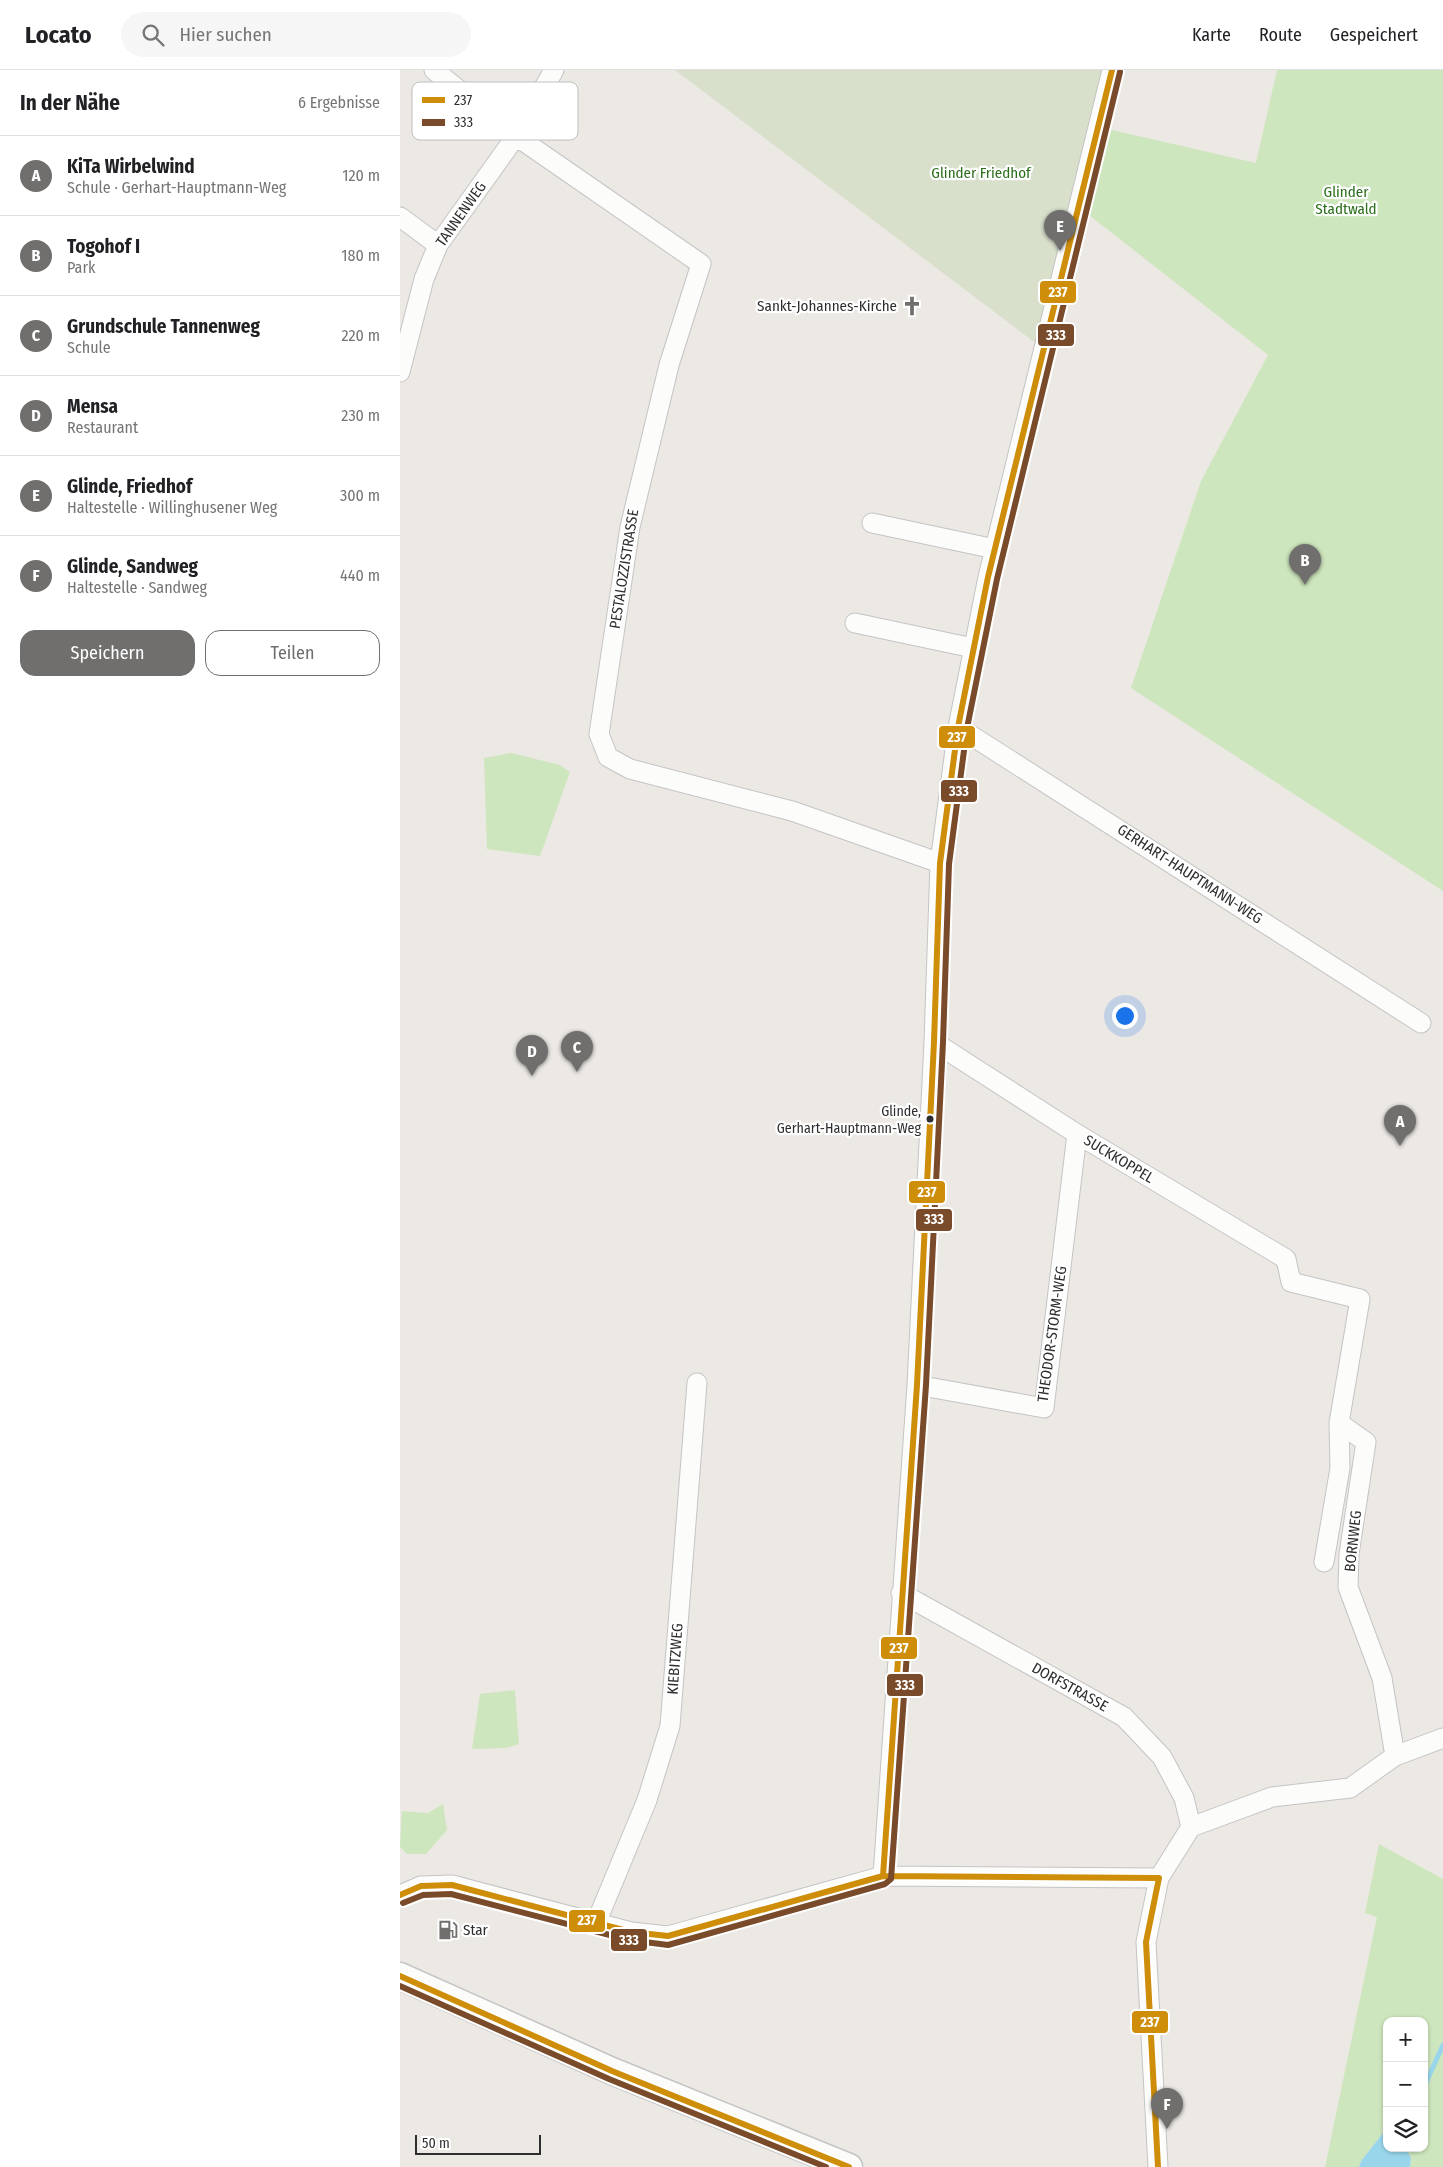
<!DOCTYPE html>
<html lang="de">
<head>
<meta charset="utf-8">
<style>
  body { margin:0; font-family:"Fira Sans Condensed",sans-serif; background:#f6f6f6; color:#202124 }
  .controls { position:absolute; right:15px; bottom:15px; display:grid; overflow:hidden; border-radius:10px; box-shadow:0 1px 4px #0004 }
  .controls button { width:45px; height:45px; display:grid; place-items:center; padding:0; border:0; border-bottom:1px solid #e0e0e0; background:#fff; color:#202124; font:25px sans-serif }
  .scale { position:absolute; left:15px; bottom:12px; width:126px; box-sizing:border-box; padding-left:5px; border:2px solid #2e2e2e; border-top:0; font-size:14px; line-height:18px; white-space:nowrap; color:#2e2e2e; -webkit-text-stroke:4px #fff; paint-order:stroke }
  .you { position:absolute; left:724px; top:945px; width:18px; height:18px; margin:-12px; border:4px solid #fff; border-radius:50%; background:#1a73e8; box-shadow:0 0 0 8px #1a73e833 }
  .badge { display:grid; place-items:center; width:32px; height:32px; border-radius:50%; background:#706f6e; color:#fff; font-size:16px; font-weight:700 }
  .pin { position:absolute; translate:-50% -41px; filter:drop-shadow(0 1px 2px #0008) }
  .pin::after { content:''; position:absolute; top:26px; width:18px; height:15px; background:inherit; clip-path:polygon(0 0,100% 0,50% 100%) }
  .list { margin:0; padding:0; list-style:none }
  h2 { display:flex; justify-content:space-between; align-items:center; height:65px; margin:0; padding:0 20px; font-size:21px }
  h2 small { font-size:16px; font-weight:400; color:#757577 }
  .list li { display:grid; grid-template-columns:32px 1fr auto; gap:15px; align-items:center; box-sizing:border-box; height:80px; padding:0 20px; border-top:1px solid #e0e0e0 }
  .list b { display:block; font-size:19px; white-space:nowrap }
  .list p { margin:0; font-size:16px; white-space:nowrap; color:#757577 }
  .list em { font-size:16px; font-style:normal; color:#757577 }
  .actions { display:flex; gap:10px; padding:15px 20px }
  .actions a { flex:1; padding:11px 0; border:1px solid #706f6e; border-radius:15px; text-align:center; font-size:18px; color:#706f6e }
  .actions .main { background:#706f6e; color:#fff }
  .icon { flex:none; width:28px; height:28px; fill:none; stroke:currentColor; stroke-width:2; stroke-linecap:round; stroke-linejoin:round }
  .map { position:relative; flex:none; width:1043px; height:2097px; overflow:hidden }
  header { display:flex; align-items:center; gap:30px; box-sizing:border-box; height:70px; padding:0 25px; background:#fff; border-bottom:1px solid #e0e0e0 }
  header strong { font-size:24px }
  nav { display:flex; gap:28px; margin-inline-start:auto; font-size:18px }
  .search { width:350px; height:45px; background:#f6f6f6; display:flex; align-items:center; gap:12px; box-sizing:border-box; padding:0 18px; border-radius:28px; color:#757577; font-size:19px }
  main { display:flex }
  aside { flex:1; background:#fff }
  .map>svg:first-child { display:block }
</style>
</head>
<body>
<header>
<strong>Locato</strong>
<div class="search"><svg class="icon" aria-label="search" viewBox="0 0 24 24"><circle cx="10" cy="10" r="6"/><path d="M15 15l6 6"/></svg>Hier suchen</div>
<nav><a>Karte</a><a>Route</a><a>Gespeichert</a></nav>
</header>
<main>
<aside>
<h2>In der Nähe<small>6 Ergebnisse</small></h2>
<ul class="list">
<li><span class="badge">A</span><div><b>KiTa Wirbelwind</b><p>Schule · Gerhart-Hauptmann-Weg</p></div><em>120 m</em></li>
<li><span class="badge">B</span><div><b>Togohof I</b><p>Park</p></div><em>180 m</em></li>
<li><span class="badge">C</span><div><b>Grundschule Tannenweg</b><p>Schule</p></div><em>220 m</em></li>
<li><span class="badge">D</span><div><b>Mensa</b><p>Restaurant</p></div><em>230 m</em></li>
<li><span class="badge">E</span><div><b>Glinde, Friedhof</b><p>Haltestelle · Willinghusener Weg</p></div><em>300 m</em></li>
<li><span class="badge">F</span><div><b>Glinde, Sandweg</b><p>Haltestelle · Sandweg</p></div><em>440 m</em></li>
</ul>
<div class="actions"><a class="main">Speichern</a><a>Teilen</a></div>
</aside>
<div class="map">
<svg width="1043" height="2097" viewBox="0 0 1043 2097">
  <rect width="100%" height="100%" fill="#ece8e4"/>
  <!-- green -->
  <path fill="#cee6be" d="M877 0H1043V821L731 618 801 411 868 285 680 138 699 57 856 93Z
    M111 683 160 695 170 702 140 786 87 779 84 688Z
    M115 1620 119 1674 106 1678 72 1679 80 1624Z
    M43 1734 47 1760 26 1784H7L0 1777 2 1741 28 1743Z
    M979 1774 1043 1809V2097H1010L1011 2088 1006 2078H1024V1951H987V2058L961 2091 959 2097H925L977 1847 965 1843Z"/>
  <!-- cemetery -->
  <path fill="#d8e0cc" d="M275 0H706L642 278Z"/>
  <!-- water -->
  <path fill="#99d6ec" d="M987 2058V2078H1006L1011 2088 1010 2097H959L961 2091Z"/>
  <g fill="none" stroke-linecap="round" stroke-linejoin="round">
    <!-- stream -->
    <path stroke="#99d6ec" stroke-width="5" d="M1024 2017 1043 1975"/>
    <defs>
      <path id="minor" d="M34 0 116 66 301 194 269 295 230 457 199 664 208 687 230 699 392 741 540 793
        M0 147 38 175
        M0 302 24 209 38 175 116 66 154 0
        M472 453 595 479
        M455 553 573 578
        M558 657 1021 953
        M534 972 677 1064 886 1189 891 1212 960 1229 939 1353 966 1372 949 1484 948 1517 982 1608 995 1686
        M517 1315 644 1338 677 1064
        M924 1492 940 1398 939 1353
        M501 1523 724 1647 762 1687 784 1728 791 1757
        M483 1806 517 1315 534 972 540 793 558 657 588 507 712 0
        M0 1825 21 1816 52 1815 231 1862 268 1866 483 1806 759 1808
        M196 1853 247 1730 270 1656 297 1313
        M758 2097 746 1872 759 1808 791 1757 872 1727 950 1718 995 1686 1043 1668"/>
      <path id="secondary" d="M0 1906 212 2001 449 2097"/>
    </defs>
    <!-- minor casing -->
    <use href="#minor" stroke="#c5c4c5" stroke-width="21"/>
    <!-- secondary casing -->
    <use href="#secondary" stroke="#c5c4c5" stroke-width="29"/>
    <!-- minor -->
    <use href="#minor" stroke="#fcfcfb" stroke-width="19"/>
    <!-- secondary -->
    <use href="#secondary" stroke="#fcfcfb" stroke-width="26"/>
    <defs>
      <path id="bus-1" d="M483 1806 517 1315 534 972 540 793 558 657 588 507 712 0
        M0 1825 21 1816 52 1815 231 1862 268 1866 483 1806 759 1808
        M0 1906 212 2001 449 2097
        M758 2097 746 1872 759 1808"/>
      <path id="bus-2" d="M3 1833 23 1825 51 1824 229 1870 268 1875 485 1814 491 1809 526 1315 543 972 549 794 567 658 597 509 720 2
        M0 1916 209 2009 426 2097"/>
    </defs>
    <!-- bus-1 casing -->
    <use href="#bus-1" stroke="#fff" stroke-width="10"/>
    <!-- bus-2 casing -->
    <use href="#bus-2" stroke="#fff" stroke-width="10"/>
    <!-- bus-1 -->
    <use href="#bus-1" stroke="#cf8e09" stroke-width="6"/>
    <!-- bus-2 -->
    <use href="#bus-2" stroke="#7a4b2a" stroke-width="6"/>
  </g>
  <!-- icons -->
  <defs>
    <symbol id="church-bare" viewBox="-9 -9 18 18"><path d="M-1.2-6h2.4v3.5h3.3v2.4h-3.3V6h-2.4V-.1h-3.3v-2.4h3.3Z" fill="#706f6e" stroke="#fff" stroke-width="2.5" paint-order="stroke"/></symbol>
    <symbol id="fuel-bare" viewBox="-9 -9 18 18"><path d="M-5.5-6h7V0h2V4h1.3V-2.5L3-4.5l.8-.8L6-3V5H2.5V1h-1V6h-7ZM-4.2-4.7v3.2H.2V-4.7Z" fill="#706f6e" stroke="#fff" stroke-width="2.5" paint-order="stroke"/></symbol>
  </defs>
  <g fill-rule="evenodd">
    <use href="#church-bare" x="498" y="222" width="28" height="28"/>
    <use href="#fuel-bare" x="34" y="1846" width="28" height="28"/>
  </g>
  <!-- markers -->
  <circle fill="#2e2e2e" stroke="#fff" stroke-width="2" cx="530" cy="1049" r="4.5"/>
  <g text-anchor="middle" stroke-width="4.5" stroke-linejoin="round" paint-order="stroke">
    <!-- bus labels -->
    <g font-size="14" fill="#2e2e2e" stroke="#fff" text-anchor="end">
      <text x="521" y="1046">Glinde,<tspan x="521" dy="17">Gerhart-Hauptmann-Weg</tspan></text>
    </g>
    <!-- park labels -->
    <g font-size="15" fill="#2c6e1b" stroke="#fff">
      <text x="581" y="108">Glinder Friedhof</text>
      <text x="946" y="127">Glinder<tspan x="946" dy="17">Stadtwald</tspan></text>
    </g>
    <!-- street labels -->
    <g font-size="15" fill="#2e2e2e" stroke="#fff">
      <text transform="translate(61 144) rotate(-55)" y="5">TANNENWEG</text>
      <text transform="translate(224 499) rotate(-81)" y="5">PESTALOZZISTRASSE</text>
      <text transform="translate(790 804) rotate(33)" y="5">GERHART-HAUPTMANN-WEG</text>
      <text transform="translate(719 1089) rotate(31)" y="5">SUCKKOPPEL</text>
      <text transform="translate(652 1264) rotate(-82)" y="5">THEODOR-STORM-WEG</text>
      <text transform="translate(953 1471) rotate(-84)" y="5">BORNWEG</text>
      <text transform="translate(275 1589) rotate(-86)" y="5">KIEBITZWEG</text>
      <text transform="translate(670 1617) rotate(29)" y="5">DORFSTRASSE</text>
    </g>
    <!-- poi labels -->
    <g font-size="15" fill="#2e2e2e" stroke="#fff" text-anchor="end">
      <text x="497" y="241">Sankt-Johannes-Kirche</text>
      <text x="63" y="1865" text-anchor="start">Star</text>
    </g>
  </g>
  <!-- legend -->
  <rect x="12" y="12" width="166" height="58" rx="8" fill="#fff" stroke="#c0c0c0" stroke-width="1"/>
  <rect x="22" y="27" width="23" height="6" fill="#cf8e09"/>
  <rect x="22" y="49" width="23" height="7" fill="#7a4b2a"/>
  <g font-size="14" fill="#2e2e2e">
    <text x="54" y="35">237</text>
    <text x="54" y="57">333</text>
  </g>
  <g stroke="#fff" stroke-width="2">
    <rect x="639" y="210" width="38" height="24" rx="5" fill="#cf8e09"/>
    <rect x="637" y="253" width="38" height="24" rx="5" fill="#7a4b2a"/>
    <rect x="538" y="655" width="38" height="24" rx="5" fill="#cf8e09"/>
    <rect x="540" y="709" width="38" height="24" rx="5" fill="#7a4b2a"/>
    <rect x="508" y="1110" width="38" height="24" rx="5" fill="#cf8e09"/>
    <rect x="515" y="1138" width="38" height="24" rx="5" fill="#7a4b2a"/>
    <rect x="480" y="1566" width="38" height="24" rx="5" fill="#cf8e09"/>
    <rect x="486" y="1603" width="38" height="24" rx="5" fill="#7a4b2a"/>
    <rect x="168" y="1839" width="38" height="24" rx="5" fill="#cf8e09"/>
    <rect x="210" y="1858" width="38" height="24" rx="5" fill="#7a4b2a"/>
    <rect x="731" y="1940" width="38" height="24" rx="5" fill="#cf8e09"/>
  </g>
  <g font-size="14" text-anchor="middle" font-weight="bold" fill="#fff">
    <text x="658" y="227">237</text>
    <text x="656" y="270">333</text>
    <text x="557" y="672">237</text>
    <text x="559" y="726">333</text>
    <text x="527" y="1127">237</text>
    <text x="534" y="1154">333</text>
    <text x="499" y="1583">237</text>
    <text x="505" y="1620">333</text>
    <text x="187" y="1855">237</text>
    <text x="229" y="1875">333</text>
    <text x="750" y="1957">237</text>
  </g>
</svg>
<div class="controls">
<button>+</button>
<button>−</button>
<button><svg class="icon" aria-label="layers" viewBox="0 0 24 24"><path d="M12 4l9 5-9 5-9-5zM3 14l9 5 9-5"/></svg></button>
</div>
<div class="scale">50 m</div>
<div class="you"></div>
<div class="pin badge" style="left:1000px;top:1076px">A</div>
<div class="pin badge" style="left:905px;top:515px">B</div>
<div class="pin badge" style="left:177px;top:1002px">C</div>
<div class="pin badge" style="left:132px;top:1006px">D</div>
<div class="pin badge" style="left:660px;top:181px">E</div>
<div class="pin badge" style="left:767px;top:2059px">F</div>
</div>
</main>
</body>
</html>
